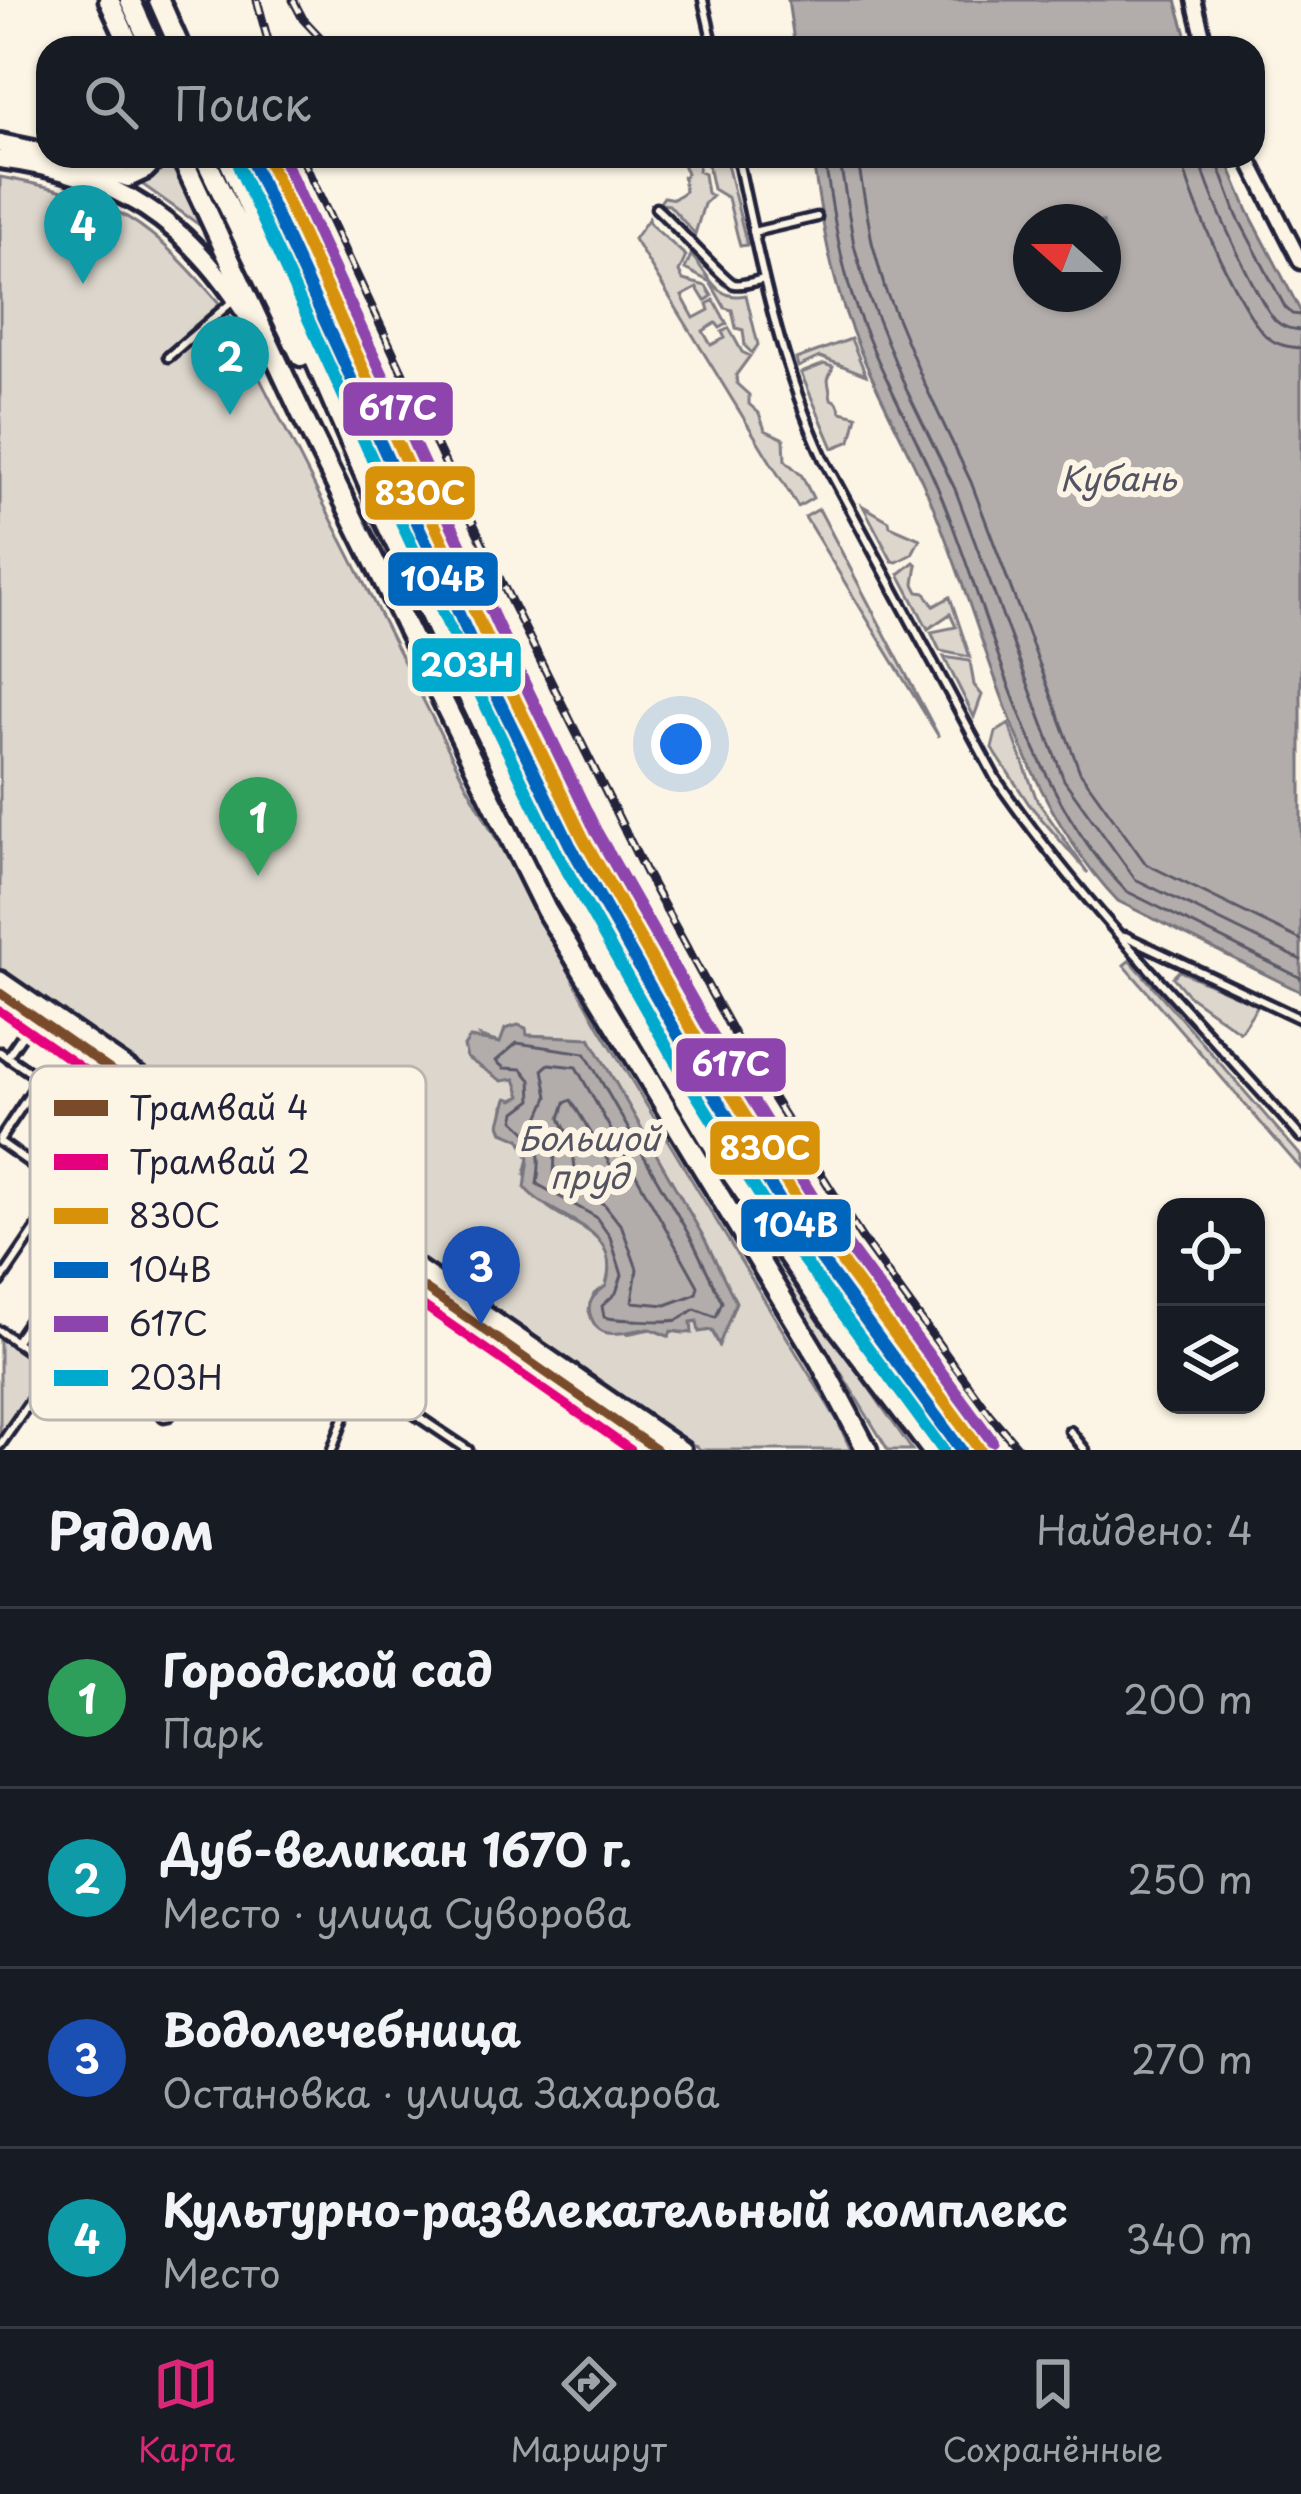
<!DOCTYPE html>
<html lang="ru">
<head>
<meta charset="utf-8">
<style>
  body { margin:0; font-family:"Playpen Sans",sans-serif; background:#242831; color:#f1f3f6 }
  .controls { position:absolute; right:36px; bottom:36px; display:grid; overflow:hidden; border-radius:24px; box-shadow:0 3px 9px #0004 }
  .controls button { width:108px; height:108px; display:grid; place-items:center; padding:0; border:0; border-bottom:3px solid #363941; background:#171b24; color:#f1f3f6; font:60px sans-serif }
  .compass { position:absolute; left:1013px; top:204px; width:108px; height:108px; border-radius:50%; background:#171b24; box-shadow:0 3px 9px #0004; rotate:291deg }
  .you { position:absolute; left:681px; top:744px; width:42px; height:42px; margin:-30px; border:9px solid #fff; border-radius:50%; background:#1a73e8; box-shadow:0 0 0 18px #1a73e833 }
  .badge { display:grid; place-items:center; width:78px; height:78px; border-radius:50%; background:#db2777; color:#fff; font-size:39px; font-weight:700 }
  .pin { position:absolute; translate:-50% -99px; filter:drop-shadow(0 3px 6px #0008) }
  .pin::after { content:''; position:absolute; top:63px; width:42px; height:36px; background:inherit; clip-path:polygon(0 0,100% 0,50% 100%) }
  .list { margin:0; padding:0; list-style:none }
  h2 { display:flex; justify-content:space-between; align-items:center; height:156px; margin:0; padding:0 48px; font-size:51px }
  h2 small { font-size:39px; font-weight:400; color:#9ea1a6 }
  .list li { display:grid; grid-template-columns:78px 1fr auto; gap:36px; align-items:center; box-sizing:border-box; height:180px; padding:0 48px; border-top:3px solid #363941 }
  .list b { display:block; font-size:45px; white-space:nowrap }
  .list p { margin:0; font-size:39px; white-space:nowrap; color:#9ea1a6 }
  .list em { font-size:39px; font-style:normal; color:#9ea1a6 }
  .icon { flex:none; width:66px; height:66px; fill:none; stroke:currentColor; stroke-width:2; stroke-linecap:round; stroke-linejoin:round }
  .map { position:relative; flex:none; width:1301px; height:1450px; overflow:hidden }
  .search { position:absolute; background:#171b24; box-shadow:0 3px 9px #0004; left:36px; right:36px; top:36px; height:132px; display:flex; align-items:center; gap:30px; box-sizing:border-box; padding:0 42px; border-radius:36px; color:#9ea1a6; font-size:45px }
  .sheet { height:876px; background:#171b24 }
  nav { display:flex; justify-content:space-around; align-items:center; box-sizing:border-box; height:168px; border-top:3px solid #363941; background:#171b24; font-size:33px; color:#9ea1a6 }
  nav a { display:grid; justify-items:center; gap:6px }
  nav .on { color:#db2777 }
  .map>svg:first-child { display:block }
</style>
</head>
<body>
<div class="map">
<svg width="1301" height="1450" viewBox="0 0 1301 1450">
  <rect width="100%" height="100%" fill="#fcf5e5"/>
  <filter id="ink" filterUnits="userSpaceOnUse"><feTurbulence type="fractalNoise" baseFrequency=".00833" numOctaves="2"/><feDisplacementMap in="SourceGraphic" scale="24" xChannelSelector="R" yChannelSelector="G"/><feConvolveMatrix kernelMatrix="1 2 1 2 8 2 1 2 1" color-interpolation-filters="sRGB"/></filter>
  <g filter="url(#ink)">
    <!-- green -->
    <path fill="#dcd6cc" stroke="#7f7c84" stroke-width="3" fill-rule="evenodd" d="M164 156H171L205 229 139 182Z
      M679 156H700L698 171 704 174 707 193 712 196 704 204 695 234 669 205 659 204 664 197 674 199 685 191 683 177 687 173Z
      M706 156H725L747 245 740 246 728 198 713 189Z
      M0 177C119 199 147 219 225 310L465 782 598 1025 837 1420 851 1450H701L0 969ZM526 1035 591 1039 718 1343C713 1331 706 1320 691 1322L684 1333 671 1331 668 1336 651 1329 627 1334 589 1311 594 1294 606 1286C621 1233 577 1229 548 1207 539 1200 532 1184 525 1174L529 1158 520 1139 503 1132 504 1106 521 1096 519 1083 481 1037 500 1043Z
      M649 218 650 224 686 256 679 272 683 280 706 286 712 296 705 301 697 288 682 296 694 318 709 310 707 304 714 300 727 324 720 328 716 323 703 331 711 345 725 338 722 332 729 328 742 352 750 356 736 375 737 384 749 395V404L759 413 765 430 784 439 785 460 802 476 813 498 798 507 634 239Z
      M691 255C709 274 716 302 746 295L758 345 752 353 745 346 743 330 736 328 732 310 725 308 710 282 685 269Z
      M851 339 866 375 820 357 798 367 796 359Z
      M824 364 833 367 828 380 831 399 837 402 841 412 857 416 851 441 833 448 801 373Z
      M863 506 889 521 890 526 920 539 912 554 897 562 892 561Z
      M819 509 939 737 805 517Z
      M914 562 917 565 914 584 918 592 925 593 934 606 950 597 970 657 940 651 931 632 956 627 950 614 928 629 899 574Z
      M944 657 970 661 974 685 982 695 974 717Z
      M1009 724 1037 800 1088 873 1029 804 992 748 996 732Z
      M1130 960 1301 1156V1169L1124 965Z
      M1179 971H1180L1258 1005 1240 1032 1188 995 1173 977Z
      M771 1247 912 1450H888L766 1250Z
      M0 1336 56 1375 3 1450H0Z"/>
    <!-- water -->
    <path fill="#b2adab" stroke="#78757e" stroke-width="3" fill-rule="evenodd" d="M788 0H1176L1190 48H795Z
      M812 156H1225L1248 211 1301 312V992L1118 901C1014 791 988 635 930 499 901 432 863 369 841 299 826 252 820 204 812 156ZM1031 222H1103V294H1031Z
      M518 1025 526 1028 527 1035 590 1038 703 1236 736 1302 719 1345 712 1330 699 1332 697 1321 691 1322 692 1333 671 1331 669 1336C667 1336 652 1329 651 1329 630 1328 601 1346 591 1317 585 1302 595 1294 606 1286 624 1224 554 1222 525 1188L529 1158 520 1139 503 1132 500 1124 507 1098 513 1100 521 1096 515 1079 502 1081 467 1058 464 1046 470 1038 500 1043 505 1029Z"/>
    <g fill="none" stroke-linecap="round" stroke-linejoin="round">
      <!-- shore -->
      <path stroke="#5c5a68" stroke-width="3" d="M824 156C832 204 838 252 853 299 877 368 915 431 942 498 995 628 1026 789 1126 891L1301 978
        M839 156 854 245 868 295 907 391 955 489 1064 780 1135 879 1301 960
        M857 156 872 242 885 289 924 383 971 482 1080 772 1146 864 1301 940
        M1182 156C1183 187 1243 315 1266 336 1276 345 1288 347 1301 348
        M1200 156C1202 182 1257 299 1275 320 1283 328 1291 329 1301 330
        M1215 156 1237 216 1285 307 1292 314 1301 315
        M517 1043 585 1053 693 1242 722 1302 716 1317 695 1309C689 1312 684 1317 677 1320 671 1322 611 1320 604 1317L602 1306 616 1293 622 1275 610 1237 596 1217 537 1184C542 1149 540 1143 514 1120L516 1112 532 1100 531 1080 522 1069 504 1068 496 1061Z
        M549 1064 576 1067 698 1286 696 1294 666 1305 632 1302 637 1269 622 1227 605 1205 554 1177 555 1152 539 1118 548 1097 543 1069Z
        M571 1100 619 1179 617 1188 575 1168 572 1144 560 1118 565 1103Z"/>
      <defs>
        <path id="service" d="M703 0 714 48
          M737 156C759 260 779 362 824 460L996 779C1084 907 1198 1020 1301 1137
          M656 208C669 219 726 282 734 284 743 286 755 281 764 279
          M753 232 817 217
          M168 357 233 301
          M1125 936 1301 1019
          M0 1052 40 1079 0 1139
          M7 1057 39 1011
          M0 1142 99 1212 98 1220 15 1342
          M83 1242 204 1328 229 1332
          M0 1282 65 1186
          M139 1327 164 1342 167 1352 138 1396 164 1417 169 1416 193 1380V1373L167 1352
          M0 1331 53 1368 0 1445
          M123 1347 261 1162
          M359 1377 468 1450
          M1070 1431 1085 1450
          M332 1450 359 1377 417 1270"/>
        <path id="minor" d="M1194 0 1206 48
          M1247 156 1301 262"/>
        <path id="tertiary" d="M0 980 682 1450"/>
        <path id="secondary" d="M0 143 48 153
          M60 156 128 178 145 170 159 156
          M0 159C118 174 187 220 250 320"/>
        <path id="primary" d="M109 0 131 48
          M130 0 152 48
          M159 0 180 48
          M181 156 305 421 546 910 820 1361 867 1450
          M204 156 301 356
          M227 156 380 510 560 888 721 1158 830 1316 932 1450"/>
      </defs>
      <!-- service casing -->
      <use href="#service" stroke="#22223b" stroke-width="15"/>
      <!-- minor casing -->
      <use href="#minor" stroke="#22223b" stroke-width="21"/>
      <!-- tertiary casing -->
      <use href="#tertiary" stroke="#22223b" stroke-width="24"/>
      <!-- secondary casing -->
      <use href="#secondary" stroke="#22223b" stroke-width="26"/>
      <!-- primary casing -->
      <use href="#primary" stroke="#22223b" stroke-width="27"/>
      <!-- service -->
      <use href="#service" stroke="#fcf5e5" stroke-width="6"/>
      <!-- minor -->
      <use href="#minor" stroke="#fcf5e5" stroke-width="12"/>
      <!-- tertiary -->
      <use href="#tertiary" stroke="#fcf5e5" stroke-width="15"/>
      <!-- secondary -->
      <use href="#secondary" stroke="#fcf5e5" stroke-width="16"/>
      <!-- primary -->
      <use href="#primary" stroke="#fcf5e5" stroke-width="18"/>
      <defs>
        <path id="rail" d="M257 0 270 48
          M293 0 303 19 330 48
          M301 156 489 557 646 873 742 1049 861 1237 989 1414 1020 1450"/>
      </defs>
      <!-- rail casing -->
      <use href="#rail" stroke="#22223b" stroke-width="9"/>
      <!-- rail -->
      <use href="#rail" stroke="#fcf5e5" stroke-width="4.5" stroke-dasharray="14" stroke-linecap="butt"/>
      <defs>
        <path id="rail-1" d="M266 156 505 678 583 838 697 1039 805 1212 980 1450"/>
        <path id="rail-2" d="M252 162 491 684 570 845 684 1046 792 1220 961 1450"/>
        <path id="rail-3" d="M282 156 519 672 596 831 710 1031 817 1204 992 1441"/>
        <path id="rail-4" d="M239 168 478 690 557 853 671 1054 780 1228 943 1450"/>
      </defs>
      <!-- rail-1 casing -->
      <use href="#rail-1" stroke="#fcf5e5" stroke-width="21"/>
      <!-- rail-2 casing -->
      <use href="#rail-2" stroke="#fcf5e5" stroke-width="21"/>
      <!-- rail-3 casing -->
      <use href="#rail-3" stroke="#fcf5e5" stroke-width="21"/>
      <!-- rail-4 casing -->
      <use href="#rail-4" stroke="#fcf5e5" stroke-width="21"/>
      <!-- rail-1 -->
      <use href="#rail-1" stroke="#d79209" stroke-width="12"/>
      <!-- rail-2 -->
      <use href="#rail-2" stroke="#0065bd" stroke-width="12"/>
      <!-- rail-3 -->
      <use href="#rail-3" stroke="#8e44ad" stroke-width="12"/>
      <!-- rail-4 -->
      <use href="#rail-4" stroke="#00a9ce" stroke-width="12"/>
      <defs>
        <path id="tram-1" d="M0 993 657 1450"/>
        <path id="tram-2" d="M0 1011 631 1450"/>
      </defs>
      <!-- tram-1 casing -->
      <use href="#tram-1" stroke="#fcf5e5" stroke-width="18"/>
      <!-- tram-2 casing -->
      <use href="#tram-2" stroke="#fcf5e5" stroke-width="18"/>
      <!-- tram-1 -->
      <use href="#tram-1" stroke="#7a4b2a" stroke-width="9"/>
      <!-- tram-2 -->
      <use href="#tram-2" stroke="#e5007d" stroke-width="9"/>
    </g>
  </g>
  <g text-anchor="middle" stroke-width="12" stroke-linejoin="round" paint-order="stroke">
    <!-- water labels -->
    <g font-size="33" font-style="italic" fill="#545362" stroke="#fcf5e5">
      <text x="1118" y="491">Кубань</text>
      <text x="589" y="1151">Большой<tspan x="589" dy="38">пруд</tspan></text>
    </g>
  </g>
  <!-- legend -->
  <rect x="30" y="1066" width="396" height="354" rx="18" fill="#fcf5e5" stroke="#bbb6b2" stroke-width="3"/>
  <rect x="54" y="1100" width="54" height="16" fill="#7a4b2a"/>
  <rect x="54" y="1154" width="54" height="16" fill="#e5007d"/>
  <rect x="54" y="1208" width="54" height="16" fill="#d79209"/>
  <rect x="54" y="1262" width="54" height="16" fill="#0065bd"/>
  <rect x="54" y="1316" width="54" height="16" fill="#8e44ad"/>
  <rect x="54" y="1370" width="54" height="16" fill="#00a9ce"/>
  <g font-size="33" fill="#22223b">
    <text x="129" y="1120">Трамвай 4</text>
    <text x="129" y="1174">Трамвай 2</text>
    <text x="129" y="1228">830С</text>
    <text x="129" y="1282">104В</text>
    <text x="129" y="1336">617C</text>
    <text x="129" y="1390">203Н</text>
  </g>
  <g stroke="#fcf5e5" stroke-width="4.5">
    <rect x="341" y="380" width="114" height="58" rx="12" fill="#8e44ad"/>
    <rect x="363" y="464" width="114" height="58" rx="12" fill="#d79209"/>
    <rect x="386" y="550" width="114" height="58" rx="12" fill="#0065bd"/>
    <rect x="410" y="636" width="113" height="58" rx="12" fill="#00a9ce"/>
    <rect x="674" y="1036" width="114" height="58" rx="12" fill="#8e44ad"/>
    <rect x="708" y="1119" width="114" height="58" rx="12" fill="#d79209"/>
    <rect x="739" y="1197" width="114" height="57" rx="12" fill="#0065bd"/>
  </g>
  <g font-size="33" text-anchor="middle" font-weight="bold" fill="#fff">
    <text x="398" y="420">617C</text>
    <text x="420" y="505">830С</text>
    <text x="443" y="591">104В</text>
    <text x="467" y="677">203Н</text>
    <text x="731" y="1076">617C</text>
    <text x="765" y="1160">830С</text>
    <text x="796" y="1237">104В</text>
  </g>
</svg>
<div class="controls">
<button><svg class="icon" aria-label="locate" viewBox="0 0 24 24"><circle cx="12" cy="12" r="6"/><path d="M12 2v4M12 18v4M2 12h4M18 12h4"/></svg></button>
<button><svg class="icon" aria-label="layers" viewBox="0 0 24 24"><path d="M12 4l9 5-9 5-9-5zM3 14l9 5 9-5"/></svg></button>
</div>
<svg class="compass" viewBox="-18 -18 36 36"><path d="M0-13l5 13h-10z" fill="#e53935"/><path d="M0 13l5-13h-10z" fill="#9ea1a6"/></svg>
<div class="you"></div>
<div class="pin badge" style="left:258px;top:876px;background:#2e9e5b">1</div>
<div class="pin badge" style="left:230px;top:415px;background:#0f9aa8">2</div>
<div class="pin badge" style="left:481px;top:1325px;background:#1a4fb4">3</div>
<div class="pin badge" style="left:83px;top:284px;background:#0f9aa8">4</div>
<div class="search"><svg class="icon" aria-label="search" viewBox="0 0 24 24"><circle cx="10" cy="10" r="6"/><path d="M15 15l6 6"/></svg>Поиск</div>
</div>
<section class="sheet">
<h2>Рядом<small>Найдено: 4</small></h2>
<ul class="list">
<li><span class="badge" style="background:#2e9e5b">1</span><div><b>Городской сад</b><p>Парк</p></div><em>200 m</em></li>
<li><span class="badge" style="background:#0f9aa8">2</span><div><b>Дуб-великан 1670 г.</b><p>Место · улица Суворова</p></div><em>250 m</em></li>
<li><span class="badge" style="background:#1a4fb4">3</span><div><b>Водолечебница</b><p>Остановка · улица Захарова</p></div><em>270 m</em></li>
<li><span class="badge" style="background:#0f9aa8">4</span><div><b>Культурно-развлекательный комплекс</b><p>Место</p></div><em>340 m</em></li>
</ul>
</section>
<nav>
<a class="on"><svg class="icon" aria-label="map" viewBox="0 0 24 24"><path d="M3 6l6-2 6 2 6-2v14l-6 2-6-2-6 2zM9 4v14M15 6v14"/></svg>Карта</a>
<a><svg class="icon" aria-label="directions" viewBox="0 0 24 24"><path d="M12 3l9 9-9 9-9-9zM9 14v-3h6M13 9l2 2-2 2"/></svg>Маршрут</a>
<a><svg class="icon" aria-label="saved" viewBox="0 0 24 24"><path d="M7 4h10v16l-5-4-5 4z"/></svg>Сохранённые</a>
</nav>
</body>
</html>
